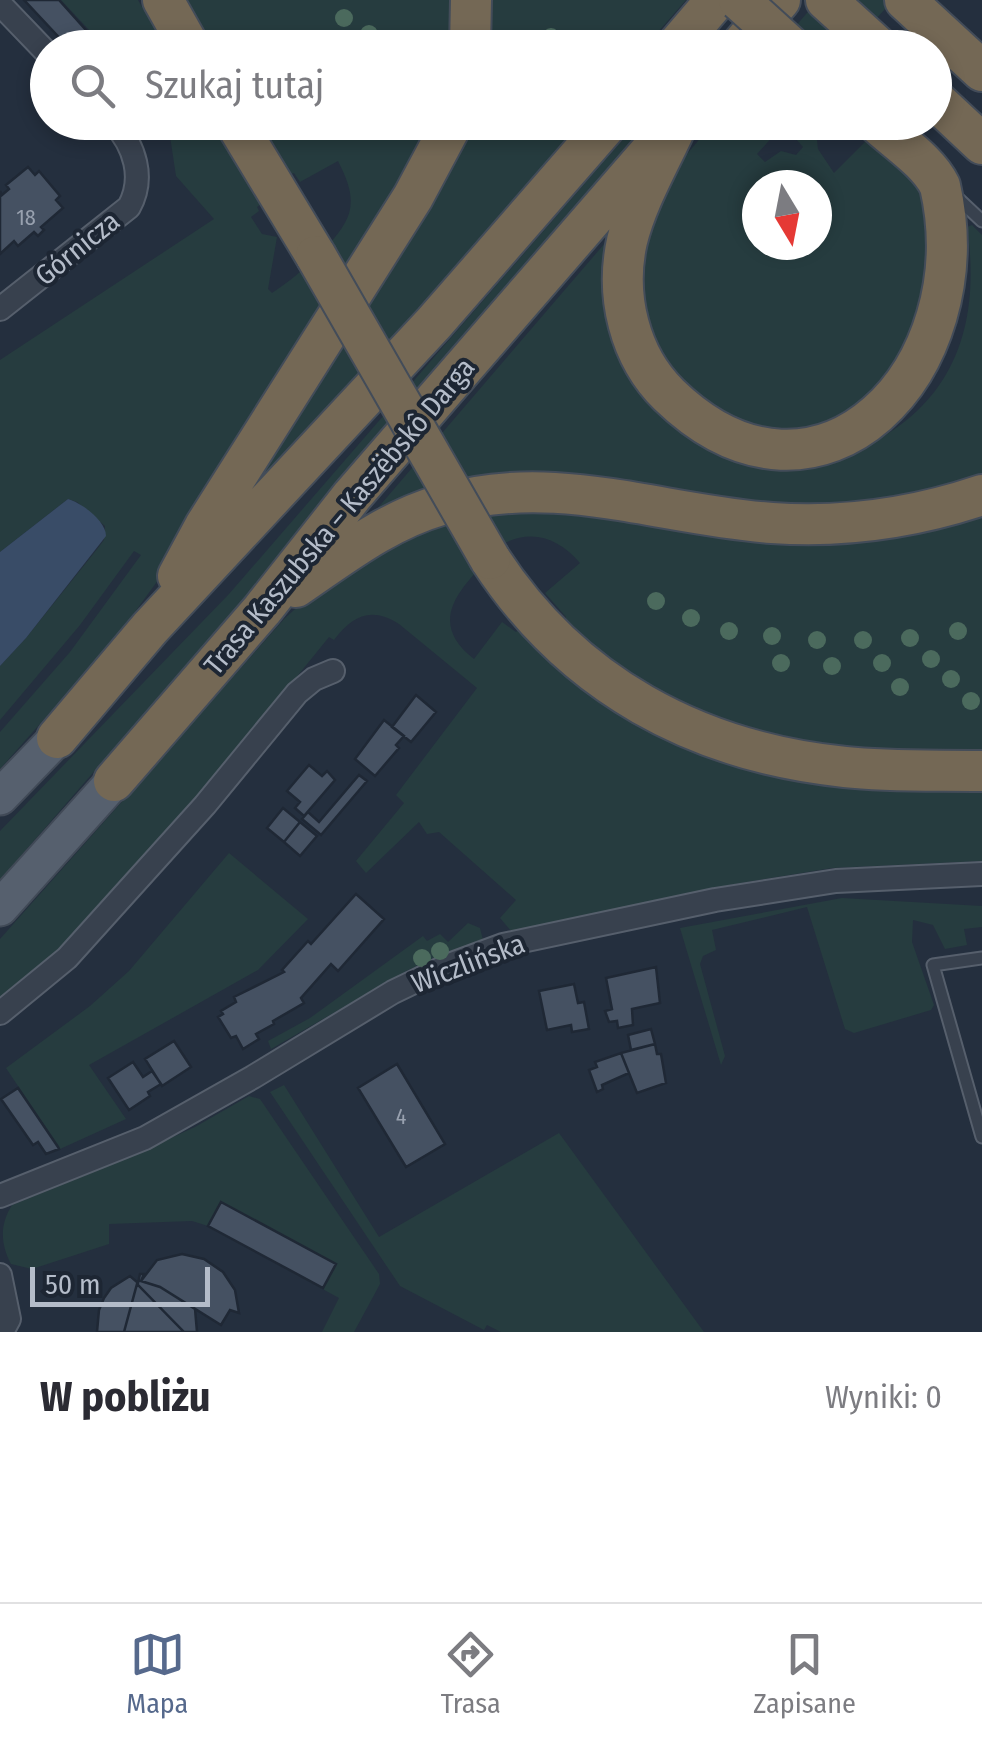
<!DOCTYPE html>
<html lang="pl">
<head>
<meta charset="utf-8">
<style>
  body { margin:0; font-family:"Fira Sans Condensed",sans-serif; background:#f2f2f3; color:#2b2b33 }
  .compass { position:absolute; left:742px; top:170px; width:90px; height:90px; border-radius:50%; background:#fff; box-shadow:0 5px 15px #0003; rotate:170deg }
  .scale { position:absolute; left:30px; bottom:25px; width:180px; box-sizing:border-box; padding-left:10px; border:5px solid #b4bcc9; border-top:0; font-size:28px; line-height:35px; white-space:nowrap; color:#b4bcc9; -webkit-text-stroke:8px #1d2633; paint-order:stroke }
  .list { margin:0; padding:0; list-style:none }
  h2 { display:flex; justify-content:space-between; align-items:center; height:130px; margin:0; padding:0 40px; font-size:42px }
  h2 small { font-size:32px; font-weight:400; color:#7c7c81 }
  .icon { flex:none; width:55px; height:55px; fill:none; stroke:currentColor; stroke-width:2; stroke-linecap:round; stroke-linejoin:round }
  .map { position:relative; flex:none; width:982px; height:1332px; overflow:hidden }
  .search { position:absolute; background:#fff; box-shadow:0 5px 15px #0003; left:30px; right:30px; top:30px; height:110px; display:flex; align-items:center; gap:25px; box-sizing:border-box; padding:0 35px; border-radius:55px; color:#7c7c81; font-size:38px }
  .sheet { height:270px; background:#fff }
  nav { display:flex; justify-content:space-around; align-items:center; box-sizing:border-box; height:140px; border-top:2px solid #e1e1e2; background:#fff; font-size:28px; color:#7c7c81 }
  nav a { display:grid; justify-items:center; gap:5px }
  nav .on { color:#56698c }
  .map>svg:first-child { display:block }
</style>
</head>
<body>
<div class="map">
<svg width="982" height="1332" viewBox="0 0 982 1332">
  <rect width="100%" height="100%" fill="#242f3e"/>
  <!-- green -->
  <path fill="#263c3f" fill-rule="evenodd" d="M61 0H138L165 47H105Z
    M187 0H458V47H214Z
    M483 0H686L645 47 483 48Z
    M818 0H893L851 47 777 48Z
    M168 123H211L264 202 257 207 259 211 251 217 262 234 277 237 268 289 272 293C293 279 309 265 327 246 356 216 357 198 338 161L300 182 294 173 287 176 256 123H439L164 572 116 638 0 769V732L70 652 141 555 134 551 80 625 0 720V666L26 638 98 548 104 540 105 526 77 502 68 499 0 552V360L214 219 176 176Z
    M465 123H580L215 544Z
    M637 123H656L0 880V831L229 594Z
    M713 123H785L757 154 765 162 781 151 796 155 803 147 796 139V128L801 123H815L818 149 834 173 868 139 881 142 924 194 934 348 813 436 728 424 654 354 637 257 677 166ZM757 185H817V245H757Z
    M972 225 982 235V478L879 504 378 513 376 510 611 236 652 396 855 451C952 409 982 328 967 227Z
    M491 511H982V758L909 756 747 733 644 687 565 626 566 617 545 593 580 563C560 539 532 528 503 544 495 549 487 560 481 567 451 598 433 627 474 659L502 622 516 632 523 626 629 714 982 786V861L832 868 729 885 511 931 500 918 516 900 439 832 427 834 419 822 366 873 356 861 404 803 396 795 477 688 399 624C371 606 352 616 334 640L329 637C226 763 126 897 0 1001V939L285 618 318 589 402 536Z
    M229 853 308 919 258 970 89 1065 126 1119 60 1149 6 1068 90 1006 129 971Z
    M842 898 982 906V927L964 929 967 945 945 949 933 925 913 920 912 942 934 1005 931 1010 854 1033 845 1029 807 907 712 930 716 950 703 956 700 964 725 1056 721 1065 680 928Z
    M468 923 480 928 483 940 408 970 271 1049 268 1041 310 1018 423 936 427 941 440 934 448 942Z
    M284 1085 379 1237 559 1133 704 1332H501L487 1325 484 1330 400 1286 270 1092Z
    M249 1096 260 1099 379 1274 380 1284 354 1332H322L339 1298 208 1226 192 1221 109 1224V1244L32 1269 11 1264C0 1243 0 1224 12 1205L125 1159 195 1127Z"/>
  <!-- water -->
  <path fill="#394c67" d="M68 499C82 503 106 521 106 536L26 638 0 666V552Z"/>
  <!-- building -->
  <path fill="#455162" stroke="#1f2835" stroke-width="2.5" d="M24 0H59L102 48H69Z
    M28 167 35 175 39 171 60 196 56 200 63 208 41 227 44 230 38 236 34 232 18 246 14 241 0 254V191L2 195 9 189 6 185Z
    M416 695 436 712 411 742 392 727Z
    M384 720 404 736 396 745 399 748 375 776 355 759Z
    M309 765 322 776 327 771 335 780 304 816 295 808 300 802 287 791Z
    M359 775 367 781 321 835 302 819 308 812 319 822Z
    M283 808 300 822 284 842 267 828Z
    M300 822 317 836 300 856 284 842Z
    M356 894 384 919 338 971 331 964 301 998 304 1003 273 1021 274 1024 256 1034 259 1039 243 1049 236 1036 231 1038 218 1017 223 1014 221 1011 236 1002 234 997 284 972 282 970 308 941 311 944Z
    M656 967 660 1003 632 1009 633 1025 618 1028 617 1021 609 1022 605 1011 612 1009 606 978Z
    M574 984 578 1003 584 1002 589 1029 572 1032 571 1025 547 1030 539 991Z
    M651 1029 655 1044 631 1050 628 1035Z
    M174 1041 191 1067 162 1086 145 1059Z
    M655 1044 657 1054H661L666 1083 637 1093 621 1053Z
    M621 1053 629 1073 602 1085 603 1089 597 1092 589 1070 597 1067 595 1062Z
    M133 1062 143 1077 152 1071 161 1084 148 1092 150 1096 129 1110 108 1078Z
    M397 1064 445 1144 406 1167 358 1088Z
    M18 1088 58 1147 59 1149 46 1154 38 1142 33 1145 1 1099Z
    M221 1202 336 1264 323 1288 208 1226Z
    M182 1254 204 1259 223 1272 235 1290 239 1313 230 1310 221 1325 160 1287 141 1281 157 1260Z
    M140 1274H144L141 1281 160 1287 195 1309 197 1332H184L137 1284 124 1332H97L99 1310 104 1298 111 1288 130 1276 138 1283Z
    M137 1284 184 1332H124Z"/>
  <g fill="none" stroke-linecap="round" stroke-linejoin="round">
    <defs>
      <path id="service" d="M950 191 982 221
        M982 958 933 965 982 1137"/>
      <path id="minor" d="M0 4 48 54
        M0 309 129 207C145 178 135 146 113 122
        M0 1013 67 958 205 805 297 693 314 679 333 671
        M0 1196 145 1138 253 1077 393 992 449 965 503 945 715 900 836 881 982 874
        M0 1275 9 1319 2 1332"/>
      <path id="primary" d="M0 797 57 738
        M0 908 114 781"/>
      <path id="motorway" d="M163 0 190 48
        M826 0 879 48
        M905 0 982 71
        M470 48 471 0
        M675 48 716 0
        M739 48 780 0
        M934 99 982 144
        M235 122 316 256
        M678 122C661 160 637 200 627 241 615 295 629 356 669 395 820 541 982 369 940 186 928 161 896 141 876 122
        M490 559C572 685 697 752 845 767 890 772 937 770 982 771
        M178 576 205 526 413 197 453 122
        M296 587C343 555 386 521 441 505 554 471 660 515 772 523 844 528 914 518 982 495
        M57 738 150 628 434 323 609 122
        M114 781 262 610 352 496 650 152"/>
    </defs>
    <!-- service casing -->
    <use href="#service" stroke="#565f6c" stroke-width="15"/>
    <!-- minor casing -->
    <use href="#minor" stroke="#565f6c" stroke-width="26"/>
    <!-- primary casing -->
    <use href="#primary" stroke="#414a57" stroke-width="39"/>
    <!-- motorway casing -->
    <use href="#motorway" stroke="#434c59" stroke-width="44"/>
    <!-- service -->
    <use href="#service" stroke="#38414e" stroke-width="11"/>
    <!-- minor -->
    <use href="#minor" stroke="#38414e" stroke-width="22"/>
    <!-- primary -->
    <use href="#primary" stroke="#56606e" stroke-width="35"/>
    <!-- motorway -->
    <use href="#motorway" stroke="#746855" stroke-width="40"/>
    <defs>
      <path id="motorway-bridge" d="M739 0 792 48
        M316 256 490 559"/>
    </defs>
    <!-- motorway-bridge casing -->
    <use href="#motorway-bridge" stroke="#434c59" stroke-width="44" stroke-linecap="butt"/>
    <!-- motorway-bridge -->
    <use href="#motorway-bridge" stroke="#746855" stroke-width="40"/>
  </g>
  <!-- trees -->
  <g fill="#4b6a5d">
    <circle cx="344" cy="18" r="9"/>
    <circle cx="369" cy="34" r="9"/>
    <circle cx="551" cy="37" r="9"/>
    <circle cx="656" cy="601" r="9"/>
    <circle cx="691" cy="618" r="9"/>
    <circle cx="729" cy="631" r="9"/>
    <circle cx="958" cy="631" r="9"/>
    <circle cx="772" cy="636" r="9"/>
    <circle cx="910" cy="638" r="9"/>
    <circle cx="817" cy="640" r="9"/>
    <circle cx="863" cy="640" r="9"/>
    <circle cx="931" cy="659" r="9"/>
    <circle cx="781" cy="663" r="9"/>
    <circle cx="882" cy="663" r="9"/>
    <circle cx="832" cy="666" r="9"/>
    <circle cx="951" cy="679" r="9"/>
    <circle cx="900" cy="687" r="9"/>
    <circle cx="971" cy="701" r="9"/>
    <circle cx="440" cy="951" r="9"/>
    <circle cx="422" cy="958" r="9"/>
  </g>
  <g text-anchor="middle" stroke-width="8" stroke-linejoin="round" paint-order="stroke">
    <!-- number labels -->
    <g font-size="22" fill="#98a1af">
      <text x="26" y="225">18</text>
      <text x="401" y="1124">4</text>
    </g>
    <!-- street labels -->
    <g font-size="28" fill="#b4bcc9" stroke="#1d2633">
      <text transform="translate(77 248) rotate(-39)" y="10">Górnicza</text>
      <text transform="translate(339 516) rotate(-50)" y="10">Trasa Kaszubska – Kaszëbskô Darga</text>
      <text transform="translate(468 963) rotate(-21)" y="10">Wiczlińska</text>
    </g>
  </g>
</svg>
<svg class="compass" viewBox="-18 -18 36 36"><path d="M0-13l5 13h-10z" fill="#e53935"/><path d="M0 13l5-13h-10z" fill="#7c7c81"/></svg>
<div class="scale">50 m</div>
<div class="search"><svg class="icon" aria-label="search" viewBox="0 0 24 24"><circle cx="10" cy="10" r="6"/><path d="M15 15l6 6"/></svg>Szukaj tutaj</div>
</div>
<section class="sheet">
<h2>W pobliżu<small>Wyniki: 0</small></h2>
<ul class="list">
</ul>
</section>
<nav>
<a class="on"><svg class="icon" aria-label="map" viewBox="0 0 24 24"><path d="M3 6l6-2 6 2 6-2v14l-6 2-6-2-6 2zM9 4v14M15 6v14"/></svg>Mapa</a>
<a><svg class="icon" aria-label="directions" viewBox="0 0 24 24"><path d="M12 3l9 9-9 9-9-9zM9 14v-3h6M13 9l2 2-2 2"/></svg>Trasa</a>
<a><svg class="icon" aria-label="saved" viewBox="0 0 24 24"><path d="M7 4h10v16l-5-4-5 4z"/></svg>Zapisane</a>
</nav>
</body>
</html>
